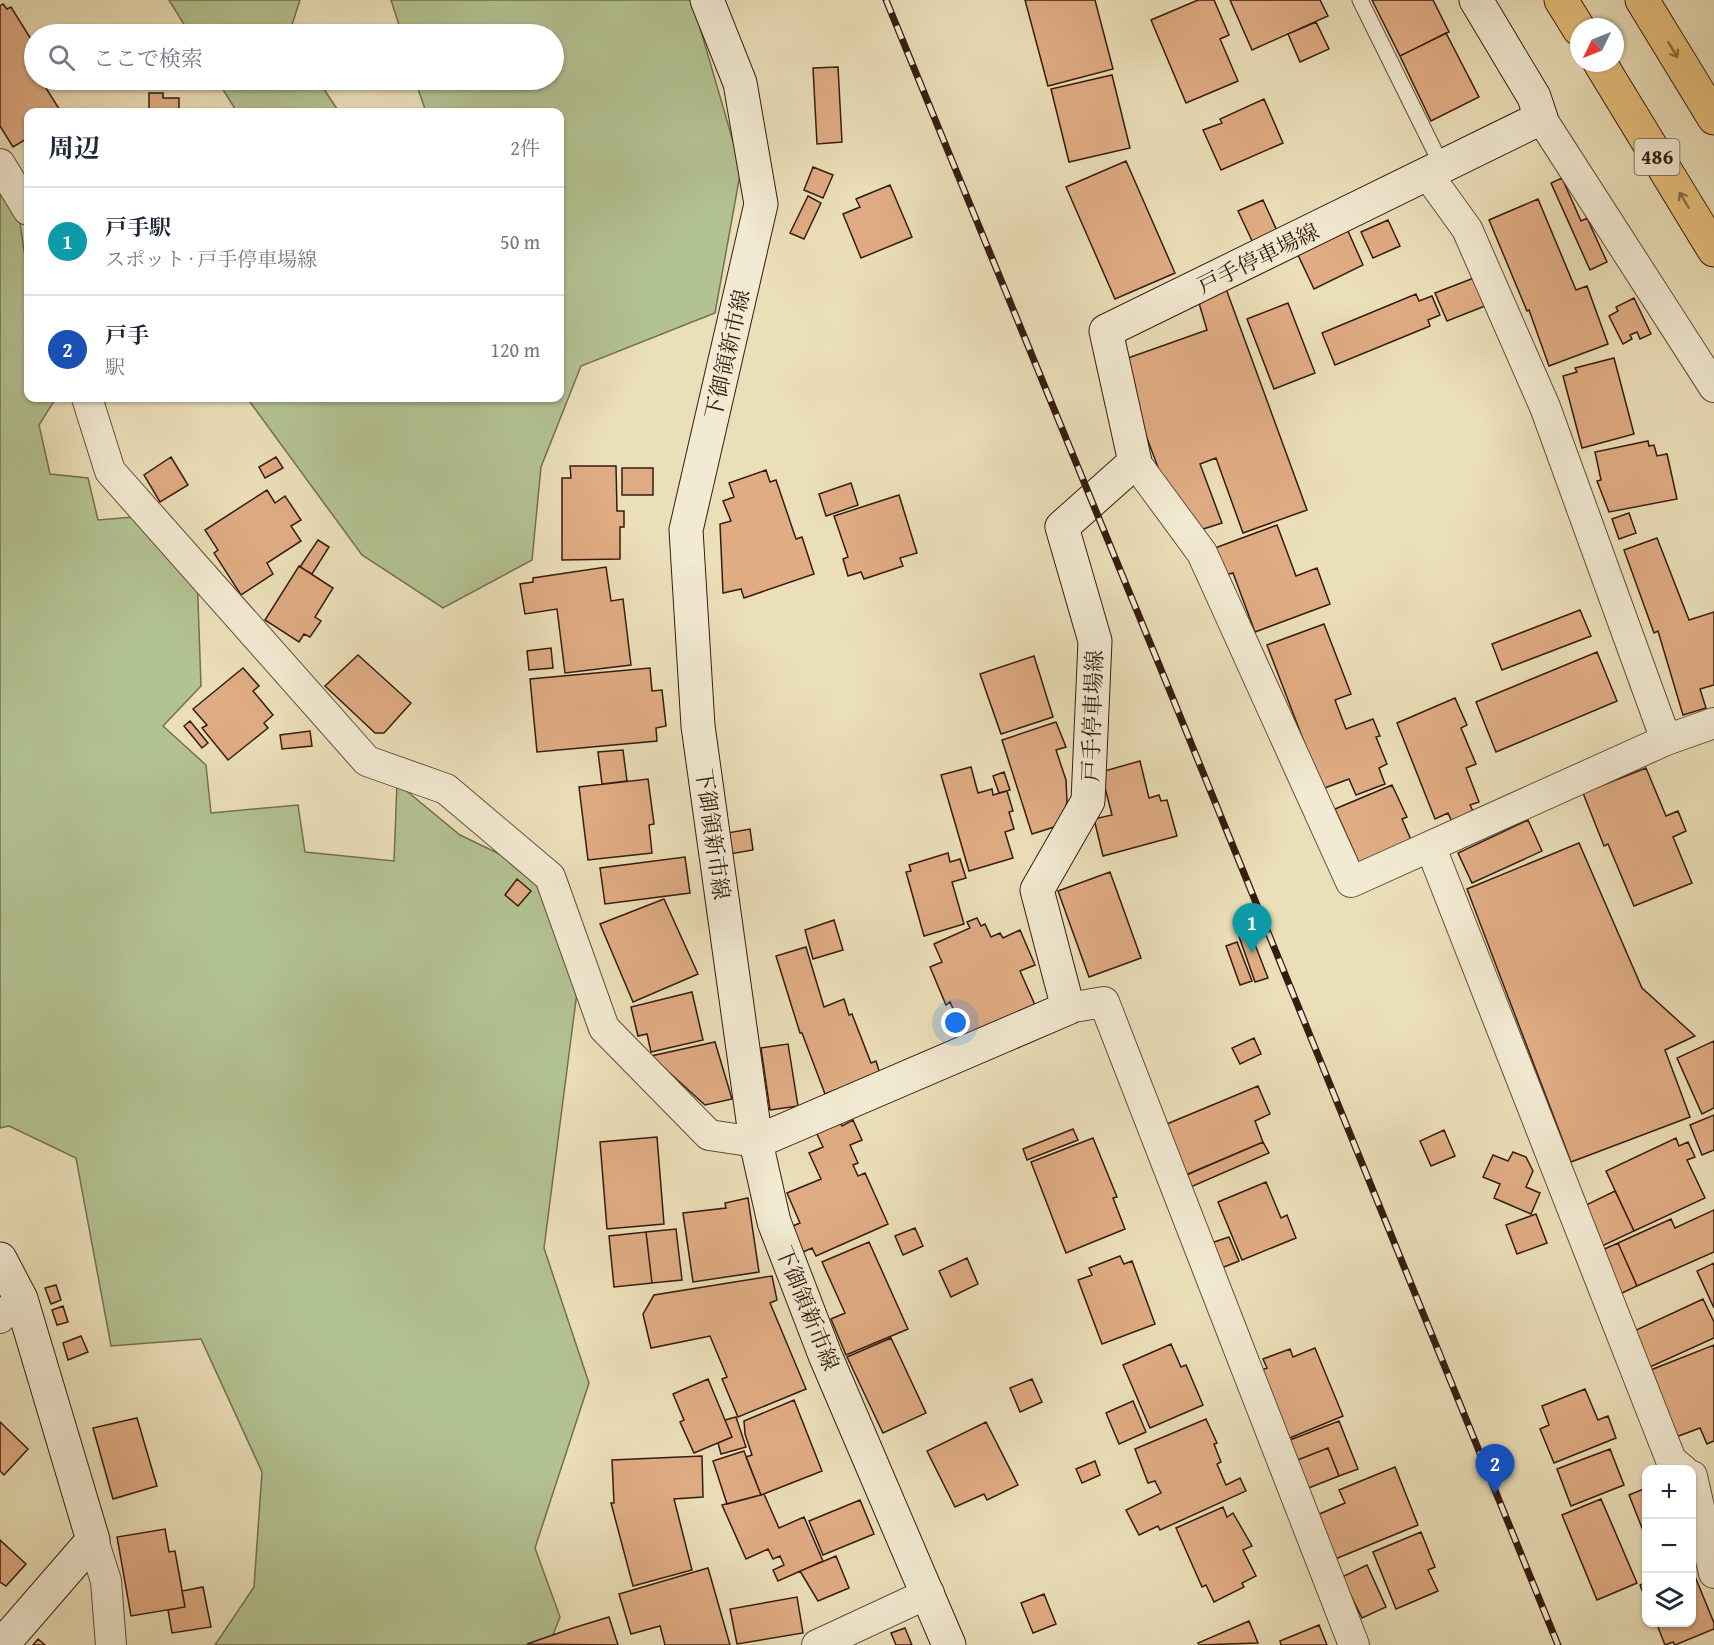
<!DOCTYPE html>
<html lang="ja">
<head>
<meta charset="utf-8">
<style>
  body { margin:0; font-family:"Gentium Book Plus","Noto Serif JP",serif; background:#f6f6f7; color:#1f2937 }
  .controls { position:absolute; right:18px; bottom:18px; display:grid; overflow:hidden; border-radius:12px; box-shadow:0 2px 4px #0004 }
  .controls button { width:54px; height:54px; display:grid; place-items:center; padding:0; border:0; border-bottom:2px solid #e0e1e3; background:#fff; color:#1f2937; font:30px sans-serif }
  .compass { position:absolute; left:1570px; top:18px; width:54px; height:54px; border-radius:50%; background:#fff; box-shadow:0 2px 4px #0004; rotate:227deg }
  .you { position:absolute; left:956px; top:1023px; width:21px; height:21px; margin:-15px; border:4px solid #fff; border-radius:50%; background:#1a73e8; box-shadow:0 0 0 9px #1a73e833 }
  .badge { display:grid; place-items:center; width:39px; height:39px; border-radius:50%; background:#7c3aed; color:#fff; font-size:20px; font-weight:700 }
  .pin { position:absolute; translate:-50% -50px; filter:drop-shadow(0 2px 3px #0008) }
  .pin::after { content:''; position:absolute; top:32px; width:21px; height:18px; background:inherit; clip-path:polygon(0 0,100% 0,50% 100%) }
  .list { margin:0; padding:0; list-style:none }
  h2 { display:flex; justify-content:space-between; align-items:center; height:78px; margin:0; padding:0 24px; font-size:26px }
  h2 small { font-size:20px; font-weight:400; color:#747a83 }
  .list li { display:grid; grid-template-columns:39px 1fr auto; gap:18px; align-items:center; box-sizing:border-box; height:108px; padding:0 24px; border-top:2px solid #e0e1e3 }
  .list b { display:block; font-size:22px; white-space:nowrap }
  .list p { margin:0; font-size:20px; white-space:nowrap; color:#747a83 }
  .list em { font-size:20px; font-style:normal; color:#747a83 }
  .icon { flex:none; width:33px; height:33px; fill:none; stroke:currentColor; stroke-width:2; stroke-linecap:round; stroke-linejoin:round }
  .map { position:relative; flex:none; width:1714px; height:1645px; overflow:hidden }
  .search { position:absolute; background:#fff; box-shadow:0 2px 4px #0004; left:24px; top:24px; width:540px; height:66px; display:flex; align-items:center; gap:15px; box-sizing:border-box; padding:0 21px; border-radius:33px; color:#747a83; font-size:22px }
  .panel { position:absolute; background:#fff; box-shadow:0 2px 4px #0004; left:24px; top:108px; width:540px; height:294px; border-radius:12px }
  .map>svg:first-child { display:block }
</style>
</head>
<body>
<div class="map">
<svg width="1714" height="1645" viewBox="0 0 1714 1645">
  <rect width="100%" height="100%" fill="#ebdfb9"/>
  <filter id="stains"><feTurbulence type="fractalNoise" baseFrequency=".00333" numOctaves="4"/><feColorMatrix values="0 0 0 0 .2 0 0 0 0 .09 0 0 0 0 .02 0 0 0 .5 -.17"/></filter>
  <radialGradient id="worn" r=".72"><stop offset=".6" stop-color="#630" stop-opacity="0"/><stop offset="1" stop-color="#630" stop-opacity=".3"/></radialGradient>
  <!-- green -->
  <path fill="#b3c292" stroke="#746f50" stroke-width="1.5" d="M169 0H300L289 34H190Z
    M391 0H692L741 169 715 313 581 366 541 467 532 560 443 608 362 555 247 398H560V112H426L415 80H554V34H402Z
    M217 80H318L339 112H237Z
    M0 177 14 180 28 279V398H56L39 425 50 474 88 478 98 520 158 515 197 572 201 686 163 726 206 765 211 813 298 805 305 852 394 861 397 783 460 835 547 877 577 992 544 1248 589 1383 535 1548 560 1617 549 1645H215L254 1587 262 1472 201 1339 111 1346 76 1158 9 1126 0 1128Z"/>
  <!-- building -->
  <path fill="#e0ac83" stroke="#361c0f" stroke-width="1.5" d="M1025 0H1095L1113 69 1048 86Z
    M1198 0H1214L1229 35 1220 39 1238 81 1186 103 1151 20Z
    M1230 0H1320L1328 16 1252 50Z
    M1372 0H1433L1449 32 1400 56Z
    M3 4 7 9 11 7 34 44V57L29 60 34 69V80H41L61 112H28V138L13 147 0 126V6Z
    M1316 22 1329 49 1300 62 1288 34Z
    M1446 33 1479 97 1431 121 1400 56Z
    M838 67 842 142 817 144 813 68Z
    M1112 75 1130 148 1069 162 1051 89Z
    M149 93H163V98H179V112H149Z
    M1264 99 1283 143 1221 170 1203 130 1222 123 1220 119Z
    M1126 161 1175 273 1115 299 1066 187Z
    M813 167 833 175 823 198 804 190Z
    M1562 178 1581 221 1587 218 1607 262 1590 270 1551 183Z
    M890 185 912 237 861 258 843 214 860 207 856 199Z
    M808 196 821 203 804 239 790 233Z
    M1538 199 1576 290 1587 286 1608 344 1549 366 1529 310 1527 311 1489 220Z
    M1263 200 1278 233 1254 245 1238 211Z
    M1388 220 1400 246 1373 258 1361 232Z
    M1348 231 1363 265 1314 289 1298 255Z
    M1479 276 1490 304 1447 321 1435 293Z
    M1225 286 1307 510 1243 533 1216 458 1200 464 1222 523 1200 530 1162 478 1133 401 1128 358 1207 330 1199 303Z
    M1416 294 1419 301 1432 296 1440 315 1428 320 1430 326 1335 365 1322 333Z
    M1634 298 1651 334 1640 339 1637 332 1630 335 1632 339 1623 344 1609 316 1618 311 1616 307Z
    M1288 303 1315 373 1274 389 1247 319Z
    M1614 358 1634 434 1582 448 1563 376 1577 372 1575 368Z
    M1648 441 1649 446 1654 445 1657 456 1667 454 1677 499 1609 512 1597 481 1601 480 1595 452Z
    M171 457 188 485 160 502 144 475Z
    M276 457 283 468 265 478 259 467Z
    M570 466H616L617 511H624V527H620V559L562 560V478H571Z
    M622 468H653V495H622Z
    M766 470 770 482 776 480 796 539 802 537 814 574 744 598 741 589 723 593 720 524 731 521 723 501 734 497 729 483Z
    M851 483 858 505 826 516 819 494Z
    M267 490 275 503 285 496 301 520 291 526 301 541 267 563 273 574 241 595 214 553 218 550 205 530Z
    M899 495 917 553 900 558 903 566 864 579 861 572 848 576 843 559 848 557 834 516Z
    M1629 513 1636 533 1619 539 1612 519Z
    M1277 525 1296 576 1317 568 1330 604 1255 632 1233 573 1225 575 1215 548Z
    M1657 538 1689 620 1714 612V685L1700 689 1706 708 1683 715 1658 631 1654 633 1624 550Z
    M318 540 329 547 312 574 300 567Z
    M299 566 333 588 315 617 321 621 310 637 304 634 299 642 265 620Z
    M606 567 611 601 623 599 631 665 565 673 557 609 525 614 520 584 533 582V578Z
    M1580 610 1591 636 1502 670 1492 644Z
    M1324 624 1351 694 1335 700 1346 729 1373 719 1380 736 1376 737 1387 764 1379 768 1385 784 1356 795 1349 779 1322 789 1267 645Z
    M551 648 553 668 529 670 527 651Z
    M1597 652 1617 701 1496 752 1476 702Z
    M358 655 411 703 384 733H375L325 686Z
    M1034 656 1053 717 1001 734 980 674Z
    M243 668 259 686 253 691 273 715 264 723 268 728 228 760 202 728 207 725 193 709Z
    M650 668 652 691 662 690 666 726 656 728 657 741 537 752 530 679Z
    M1455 698 1467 725 1461 728 1476 764 1466 768 1479 802 1470 805 1474 813 1452 822 1448 813 1435 819 1397 723Z
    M190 721 208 743 202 748 184 726Z
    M1056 722 1066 747 1056 750 1066 780 1067 802 1064 813 1054 827 1032 834 1002 740Z
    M310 731 312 746 282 749 280 735Z
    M623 750 627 781 602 784 598 752Z
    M1140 761 1149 798 1159 795 1161 801 1167 800 1177 836 1103 856 1094 819 1112 815 1101 772Z
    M971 767 978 793 992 789 993 795 1007 791 1013 811 1009 812 1014 829 1005 832 1013 858 969 871 941 775Z
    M1646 768 1666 816 1678 811 1686 831 1673 837 1692 883 1634 906 1608 844 1604 846 1583 793Z
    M1004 772 1010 790 999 793 993 776Z
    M648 779 654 824 649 825 652 853 588 860 579 787Z
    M1392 785 1407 817 1402 819 1412 842 1360 865 1335 809Z
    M1528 820 1542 851 1472 883 1458 853Z
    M750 829 753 850 730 854 727 833Z
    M1579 843 1642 988 1695 1036 1665 1050 1690 1117 1571 1162 1467 889Z
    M948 853 950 862 960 859 966 878 952 882 964 924 924 936 906 872 911 871 909 865Z
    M685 857 690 893 605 904 600 868Z
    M1110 872 1141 958 1089 977 1058 891Z
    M517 879 531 891 518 906 505 895Z
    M664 899 698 974 633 1002 600 924Z
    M977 918 981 926 985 924 991 937 1000 933 1003 938 1020 930 1035 965 1020 971 1035 1005 966 1038 950 1002 946 1005 930 967 942 962 934 944 970 928 967 922Z
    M834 920 843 950 813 959 805 930Z
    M1247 924 1268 978 1255 982 1236 928Z
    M1237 942 1252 981 1240 985 1226 946Z
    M806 947 824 1007 844 999 849 1015 852 1014 871 1063 876 1061 880 1074 825 1094 802 1033H800L776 956Z
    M692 992 703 1040 651 1052 647 1034 638 1036 631 1007Z
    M1254 1038 1261 1054 1240 1064 1232 1048Z
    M1714 1041V1108L1702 1114 1677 1058Z
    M715 1042 732 1099 705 1105 651 1056Z
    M788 1044 798 1106 770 1110 761 1048Z
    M1258 1086 1270 1114 1255 1121 1263 1142 1182 1177 1162 1126Z
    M1714 1115V1150L1702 1155 1690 1125Z
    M853 1120 862 1140 850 1145 858 1163 853 1165 858 1176 865 1173 888 1224 816 1256 812 1248 801 1253 790 1227 800 1223 787 1193 821 1179 809 1153 823 1147 816 1132 840 1122 842 1126Z
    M1073 1129 1078 1140 1027 1160 1023 1149Z
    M1444 1130 1455 1156 1431 1166 1420 1141Z
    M657 1137 664 1224 607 1229 600 1142Z
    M1093 1138 1117 1197 1113 1198 1125 1229 1066 1253 1031 1162Z
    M1676 1138 1679 1146 1688 1142 1695 1157 1687 1160 1705 1198 1634 1231 1606 1171Z
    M1263 1142 1269 1153 1186 1189 1181 1177Z
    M1513 1152 1526 1157 1533 1171 1526 1187 1540 1193 1531 1214 1494 1198 1500 1184 1483 1177 1493 1155 1508 1161Z
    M1266 1182 1281 1218 1287 1215 1296 1238 1242 1260 1218 1202Z
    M1615 1191 1634 1231 1602 1246 1584 1206Z
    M748 1198 759 1272 693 1282 683 1213 726 1208 725 1203Z
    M1714 1210V1252L1637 1286 1618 1243 1671 1219 1675 1228Z
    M1536 1214 1547 1243 1517 1254 1506 1225Z
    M915 1228 923 1246 903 1255 895 1236Z
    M676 1229 682 1280 652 1283 646 1232Z
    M646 1232 652 1283 614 1287 609 1236Z
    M1229 1237 1239 1261 1214 1271 1205 1245Z
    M869 1242 908 1329 846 1355 831 1319 845 1313 822 1262Z
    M1618 1243 1637 1286 1618 1295 1600 1251Z
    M1120 1256 1124 1264 1132 1261 1155 1324 1102 1344 1078 1280 1092 1275 1089 1268Z
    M967 1258 978 1284 951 1297 939 1271Z
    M1714 1263V1308L1697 1271Z
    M772 1276 777 1300 770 1303 806 1389 738 1417 722 1379 727 1377 710 1336 651 1348 643 1314 654 1295Z
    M56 1285 61 1300 51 1304 45 1288Z
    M1703 1299 1714 1322V1338L1650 1367 1634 1331Z
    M63 1306 68 1322 57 1325 52 1310Z
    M81 1336 88 1352 68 1360 63 1343Z
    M891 1338 926 1413 883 1433 847 1357Z
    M1171 1344 1181 1367 1186 1365 1203 1405 1150 1428 1123 1365Z
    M1714 1345V1441L1707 1444 1700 1428 1676 1437 1648 1371Z
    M1315 1348 1343 1416 1280 1442 1252 1374 1267 1368 1263 1359 1290 1349 1293 1357Z
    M708 1379 732 1437 694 1453 680 1422 684 1420 673 1394Z
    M1032 1379 1042 1402 1020 1412 1010 1388Z
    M1585 1389 1598 1420 1608 1416 1616 1438 1554 1463 1540 1429 1549 1425 1542 1406Z
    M794 1400 822 1471 761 1495 746 1457 752 1455 745 1434 744 1421Z
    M1133 1401 1146 1432 1119 1444 1106 1413Z
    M736 1417 746 1447 721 1454 718 1443 732 1437 725 1420Z
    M137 1418 157 1486 113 1499 93 1428Z
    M1206 1419 1217 1443 1214 1444 1221 1462 1217 1464 1226 1485 1240 1478 1246 1491 1160 1530 1158 1526 1139 1535 1126 1510 1161 1493 1155 1481 1148 1483 1135 1449Z
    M1339 1421 1358 1469 1339 1476 1328 1448 1290 1463 1282 1443Z
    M0 1422 28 1449 4 1475 0 1471Z
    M986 1422 1018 1485 987 1500 984 1494 955 1507 927 1451Z
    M1328 1448 1339 1476 1301 1491 1290 1463Z
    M1610 1449 1624 1485 1571 1506 1557 1469Z
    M744 1451 761 1495 727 1504 713 1461Z
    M702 1456 703 1497 674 1499 692 1570 633 1586 611 1503H614L612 1460Z
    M1095 1461 1100 1475 1082 1483 1076 1469Z
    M1395 1467 1418 1525 1328 1562 1310 1518 1345 1503 1339 1490Z
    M1646 1488V1538L1629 1495Z
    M764 1494 779 1528 804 1517 823 1561 778 1581 773 1570 784 1565 780 1556 773 1559 768 1549 746 1559 722 1505Z
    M1601 1499 1637 1583 1597 1600 1562 1515Z
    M860 1500 874 1534 823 1555 809 1521Z
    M1223 1507 1227 1517 1233 1513 1252 1546 1243 1550 1256 1576 1242 1583 1244 1587 1214 1602 1206 1585 1202 1587 1176 1528Z
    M165 1529 169 1552 175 1551 185 1607 131 1616 117 1537Z
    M1421 1532 1435 1567 1428 1570 1438 1591 1396 1609 1373 1552Z
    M0 1540 26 1564 6 1586 0 1582Z
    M836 1556 849 1588 818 1601 800 1571Z
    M1367 1565 1386 1607 1362 1618 1342 1577Z
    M708 1568 730 1645H665L660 1626 631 1634 619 1594Z
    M1692 1569 1714 1623V1629L1675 1645 1673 1642 1665 1645 1656 1622H1692Z
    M1646 1582V1600L1640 1585Z
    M203 1587 211 1627 172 1633 168 1610 185 1607 182 1591Z
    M1044 1594 1056 1624 1033 1633 1021 1603Z
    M797 1597 803 1633 737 1644 730 1609Z
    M609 1617 618 1645 527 1644 573 1628Z
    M1249 1621 1258 1643 1199 1645 1198 1643Z
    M1319 1625 1327 1645H1281L1280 1641Z
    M905 1628 912 1645H896L891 1633Z
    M38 1639 44 1644 45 1645H33Z"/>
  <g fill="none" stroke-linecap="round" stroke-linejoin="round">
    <defs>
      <path id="lane" d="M1360 0 1443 168"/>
      <path id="street" d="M1541 118 1714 387
        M0 164 28 210
        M1428 175 1467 229 1545 407 1666 740
        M87 398 110 471 367 761 446 789 550 877 604 1028 709 1135 756 1142
        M1135 462 1202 553 1351 882 1666 740 1714 723
        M1431 848 1671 1460 1683 1470
        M1068 1008 1104 1002 1354 1645
        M0 1318 21 1299
        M1692 1476 1714 1573
        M93 1540 106 1581 111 1645
        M817 1645 929 1593"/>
      <path id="secondary" d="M707 0 740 83 761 204 686 530 698 726 756 1142 774 1222 825 1355 949 1645
        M756 1142 1068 1008 1037 890 1088 801 1095 641 1062 527 1135 462 1106 331 1541 118 1534 97 1476 0
        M0 1259 21 1299 93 1540 2 1645"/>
      <path id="highway" d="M1561 0 1579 29
        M1642 0 1714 118
        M1600 63 1714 250"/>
    </defs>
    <!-- lane casing -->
    <use href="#lane" stroke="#634d3a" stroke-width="17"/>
    <!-- street casing -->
    <use href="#street" stroke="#634d3a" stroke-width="32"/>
    <!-- secondary casing -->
    <use href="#secondary" stroke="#361c0f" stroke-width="35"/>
    <!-- highway casing -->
    <use href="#highway" stroke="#361c0f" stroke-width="35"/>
    <!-- lane -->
    <use href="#lane" stroke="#f2ead2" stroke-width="15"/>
    <!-- street -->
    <use href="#street" stroke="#f2ead2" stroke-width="30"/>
    <!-- secondary -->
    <use href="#secondary" stroke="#f2ead2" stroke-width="33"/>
    <!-- highway -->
    <use href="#highway" stroke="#e6c07c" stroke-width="33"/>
    <defs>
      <path id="rail" d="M886 0 1169 689 1558 1645"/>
    </defs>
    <!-- rail casing -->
    <use href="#rail" stroke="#361c0f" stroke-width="7"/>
    <!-- rail -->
    <use href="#rail" stroke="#f2ead2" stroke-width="4.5" stroke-dasharray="14" stroke-linecap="butt"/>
  </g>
  <!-- one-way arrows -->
  <defs><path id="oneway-shaft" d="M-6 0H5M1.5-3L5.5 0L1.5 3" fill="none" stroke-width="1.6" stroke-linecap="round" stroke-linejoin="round" transform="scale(1.5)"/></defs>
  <g stroke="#8e6e46">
    <use href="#oneway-shaft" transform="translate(1673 50) rotate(59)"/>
    <use href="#oneway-shaft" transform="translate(1684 200) rotate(-121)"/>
  </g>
  <g text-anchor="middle" stroke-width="4.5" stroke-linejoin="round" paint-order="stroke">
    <!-- shield labels -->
    <rect fill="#f2ead2" stroke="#6e5a4a" stroke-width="1.5" x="1634.5" y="139" width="45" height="36" rx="4.5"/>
    <g font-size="21" font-weight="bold" fill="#361c0f">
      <text x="1657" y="164">486</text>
    </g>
    <!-- street labels -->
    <g font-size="22" fill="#361c0f" stroke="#f2ead2">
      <text transform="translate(1258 258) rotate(-26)" y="8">戸手停車場線</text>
      <text transform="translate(727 354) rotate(-77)" y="8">下御領新市線</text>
      <text transform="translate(1092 716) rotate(-88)" y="8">戸手停車場線</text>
      <text transform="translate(713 834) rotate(82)" y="8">下御領新市線</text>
      <text transform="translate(808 1308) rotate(68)" y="8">下御領新市線</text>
    </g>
  </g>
  <rect width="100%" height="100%" filter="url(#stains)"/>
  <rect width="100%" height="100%" fill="url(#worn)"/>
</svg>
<div class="controls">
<button>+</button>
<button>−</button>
<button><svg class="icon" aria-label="layers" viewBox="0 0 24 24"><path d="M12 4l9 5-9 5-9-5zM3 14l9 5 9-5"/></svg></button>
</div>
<svg class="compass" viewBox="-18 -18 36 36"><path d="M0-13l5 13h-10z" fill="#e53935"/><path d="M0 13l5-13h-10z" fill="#747a83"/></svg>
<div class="you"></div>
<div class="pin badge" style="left:1252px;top:953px;background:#0f9aa8">1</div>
<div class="pin badge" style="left:1495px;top:1494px;background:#1a4fb4">2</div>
<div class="search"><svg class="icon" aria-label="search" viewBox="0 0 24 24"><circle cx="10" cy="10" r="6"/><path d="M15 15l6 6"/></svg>ここで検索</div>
<section class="panel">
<h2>周辺<small>2件</small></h2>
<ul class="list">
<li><span class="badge" style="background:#0f9aa8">1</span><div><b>戸手駅</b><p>スポット · 戸手停車場線</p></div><em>50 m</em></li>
<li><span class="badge" style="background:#1a4fb4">2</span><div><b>戸手</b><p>駅</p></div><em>120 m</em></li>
</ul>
</section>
</div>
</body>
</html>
